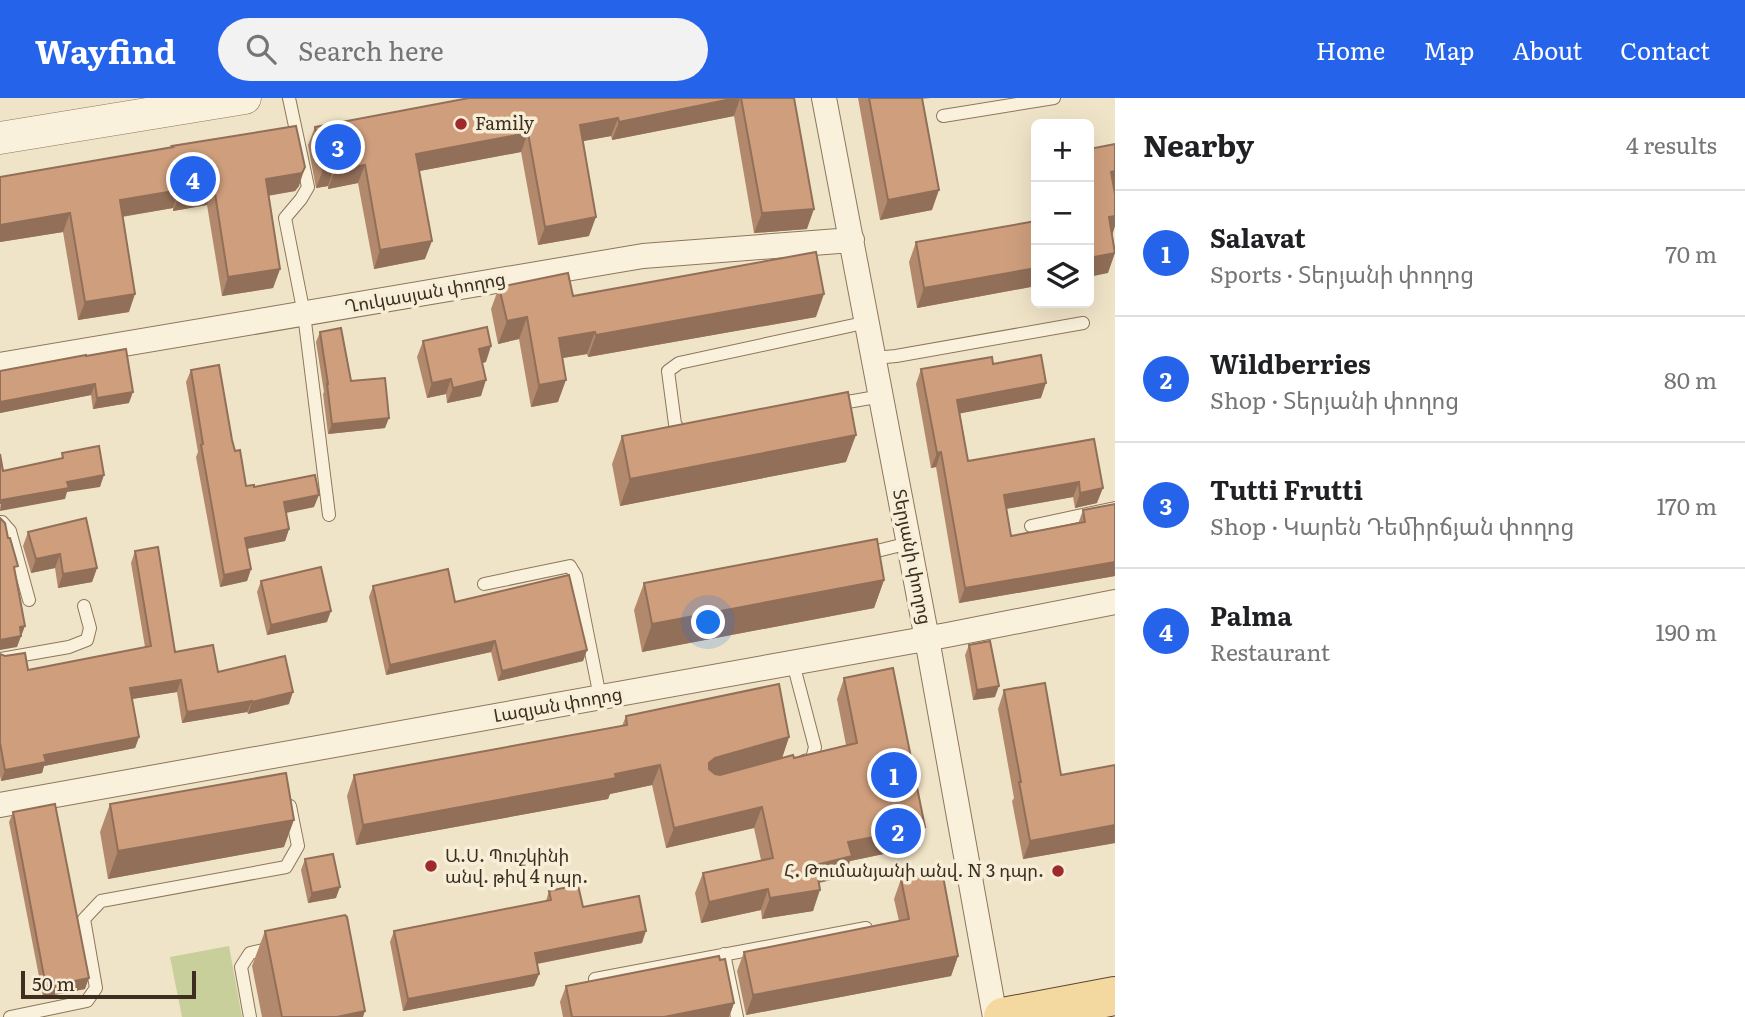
<!DOCTYPE html>
<html lang="en">
<head>
<meta charset="utf-8">
<style>
  body { margin:0; font-family:Literata,"Noto Sans Armenian",serif; background:#f2f2f2; color:#202124 }
  .controls { position:absolute; right:21px; top:21px; display:grid; overflow:hidden; border-radius:10px; box-shadow:0 7px 28px #0002 }
  .controls button { width:63px; height:63px; display:grid; place-items:center; padding:0; border:0; border-bottom:2px solid #e0e0e0; background:#fff; color:#202124; font:35px sans-serif }
  .scale { position:absolute; left:21px; bottom:18px; width:175px; box-sizing:border-box; padding-left:7px; border:4px solid #3d2e20; border-top:0; font-size:19px; line-height:24px; white-space:nowrap; color:#3d2e20; -webkit-text-stroke:5px #f7eed8; paint-order:stroke }
  .you { position:absolute; left:709px; top:525px; width:24px; height:24px; margin:-18px; border:5px solid #fff; border-radius:50%; background:#1a73e8; box-shadow:0 0 0 10px #1a73e833 }
  .badge { display:grid; place-items:center; width:46px; height:46px; border-radius:50%; background:#2563eb; color:#fff; font-size:23px; font-weight:700 }
  .pin { position:absolute; translate:-50% -50%; border:4px solid #fff; box-shadow:0 2px 7px #0006 }
  .list { margin:0; padding:0; list-style:none }
  h2 { display:flex; justify-content:space-between; align-items:center; height:91px; margin:0; padding:0 28px; font-size:30px }
  h2 small { font-size:23px; font-weight:400; color:#757577 }
  .list li { display:grid; grid-template-columns:46px 1fr auto; gap:21px; align-items:center; box-sizing:border-box; height:126px; padding:0 28px; border-top:2px solid #e0e0e0 }
  .list b { display:block; font-size:26px; white-space:nowrap }
  .list p { margin:0; font-size:23px; white-space:nowrap; color:#757577 }
  .list em { font-size:23px; font-style:normal; color:#757577 }
  .icon { flex:none; width:38px; height:38px; fill:none; stroke:currentColor; stroke-width:2; stroke-linecap:round; stroke-linejoin:round }
  .map { position:relative; flex:none; width:1115px; height:919px; overflow:hidden }
  header { display:flex; align-items:center; gap:42px; box-sizing:border-box; height:98px; padding:0 35px; background:#2563eb; color:#fff }
  header strong { font-size:33px }
  nav { display:flex; gap:38px; margin-inline-start:auto; font-size:24px }
  .search { width:490px; height:63px; background:#f2f2f2; display:flex; align-items:center; gap:18px; box-sizing:border-box; padding:0 24px; border-radius:38px; color:#757577; font-size:26px }
  main { display:flex }
  aside { flex:1; background:#fff }
  .map>svg:first-child { display:block }
</style>
</head>
<body>
<header>
<strong>Wayfind</strong>
<div class="search"><svg class="icon" aria-label="search" viewBox="0 0 24 24"><circle cx="10" cy="10" r="6"/><path d="M15 15l6 6"/></svg>Search here</div>
<nav><a>Home</a><a>Map</a><a>About</a><a>Contact</a></nav>
</header>
<main>
<div class="map">
<svg width="1115" height="919" viewBox="0 0 1115 919">
  <rect width="100%" height="100%" fill="#f0e4c8"/>
  <!-- green -->
  <path fill="#c9cf9b" d="M229 848 242 919H182L170 859Z"/>
  <g fill="none" stroke-linecap="round" stroke-linejoin="round">
    <defs>
      <path id="service" d="M289 0 308 89 301 101 285 120 304 216 329 417
        M943 18 1054 0
        M874 260 896 258 1083 225
        M836 306 882 298
        M687 334H681L675 326 668 273 679 265 868 224
        M0 424H2L10 433 29 502
        M1031 428 1115 410
        M865 456 909 445
        M484 486 570 468 576 478 600 599
        M0 561 69 549 87 542 90 530 84 508
        M793 565 815 649 812 661 804 663
        M724 856 737 919
        M595 881 866 830
        M10 919 87 903 96 890 84 821 101 803 286 769 298 748 290 708
        M250 919 241 869 250 855 272 850"/>
      <path id="minor" d="M824 0 927 541 995 919
        M0 267 643 158 852 142
        M0 707 947 537 1115 504"/>
      <path id="tertiary" d="M0 40 245 0"/>
      <path id="primary" d="M1003 919 1115 898"/>
    </defs>
    <!-- service casing -->
    <use href="#service" stroke="#8d765c" stroke-width="14"/>
    <!-- minor casing -->
    <use href="#minor" stroke="#8d765c" stroke-width="26"/>
    <!-- tertiary casing -->
    <use href="#tertiary" stroke="#8d765c" stroke-width="33"/>
    <!-- primary casing -->
    <use href="#primary" stroke="#5b4430" stroke-width="40"/>
    <!-- service -->
    <use href="#service" stroke="#faf1dc" stroke-width="12"/>
    <!-- minor -->
    <use href="#minor" stroke="#faf1dc" stroke-width="24"/>
    <!-- tertiary -->
    <use href="#tertiary" stroke="#faf1dc" stroke-width="32"/>
    <!-- primary -->
    <use href="#primary" stroke="#f3d9a0" stroke-width="38"/>
  </g>
  <!-- wall -->
  <path fill="#b2896c" d="M469 0H794L807 131 754 135 734 18 612 42 611 38 583 43 589 138 538 147 521 54 419 73 425 161 374 171 358 85 328 91V88L316 90 308 47 315 29Z
    M858 0H931L922 1 932 112 880 122Z
    M172 48 299 88 295 93 268 98 280 171 273 190 222 198 207 107 173 113V110L122 119 129 214 78 222 63 134 0 144V79L172 50Z
    M1036 123V188L917 210 909 164 916 144Z
    M499 189 573 198 816 219 588 259 587 256 562 260 558 304 531 309 519 241 498 246 491 211Z
    M320 234 351 283 385 330 328 336 323 296 324 294 316 244Z
    M423 243 486 264 482 265 481 298 447 305 446 296 427 300 417 259Z
    M86 258 129 305 93 311 91 297 0 315V273Z
    M993 266 1041 300 960 315 968 363 1094 341 1097 405 1075 410 1073 399 1006 411 1011 438 1078 426 1083 412 1115 406V478L959 505 936 369 931 370 916 286 921 271Z
    M191 272 232 342 246 388 254 389 314 409 286 415 289 431 285 443 247 451 251 471 247 483 220 489 196 359 198 354 186 284Z
    M622 338 846 364 620 408 612 366Z
    M28 434 97 470 92 484 58 490 55 470 31 475 23 448Z
    M135 453 175 554 218 574 289 606 248 616 247 614 182 625 177 594 132 601 139 639 135 650 44 668 42 675 1 683 0 678V556L28 572 145 549 131 465Z
    M884 482 874 510 642 554 634 512 644 485Z
    M261 483 327 524 267 537 257 494Z
    M373 488 455 504 587 552 583 563 498 583 491 554 386 577 369 499Z
    M969 547 995 599 973 602 965 557Z
    M844 580 925 729 917 749 850 763 844 779 819 785 813 813 762 821 761 812 701 825 695 795 703 775 761 762 754 730 666 750 652 687 610 696 608 701 356 747 347 698 354 677 622 628 626 618 789 639 782 660H794L846 647 837 601Z
    M1004 592 1061 677 1115 667V745L1023 761 1012 703 1014 700 998 611Z
    M110 706 284 749 108 781 100 734Z
    M13 714 85 891 43 899 9 724Z
    M305 761 336 800 308 805 301 772Z
    M901 781 958 858 951 878 746 917 737 873 744 854 899 823 894 801Z
    M549 793 583 809 642 845 537 866 539 876 534 888 403 913 390 844 394 833 546 803Z
    M265 833 363 919H262L252 868Z
    M566 888 734 905 729 919H563L560 904Z"/>
  <!-- shaded-wall -->
  <path fill="#916f58" d="M736 0H740L734 18 612 42 619 24Z
    M618 20 611 38 573 45 580 27Z
    M528 35 521 54 409 75 416 56Z
    M365 67 358 85 328 91 335 72Z
    M305 69 299 88 295 93 259 99 266 81Z
    M334 70 328 88 316 90 323 72Z
    M1115 73V92L1104 94 1111 74Z
    M214 89 207 107 173 113 180 94Z
    M179 92 173 110 113 120 120 102Z
    M939 92 932 112 880 122 888 102Z
    M814 111 807 131 754 135 762 115Z
    M70 115 63 134 0 144V127Z
    M1115 118V128L1112 138 1109 119Z
    M596 119 589 138 538 147 545 129Z
    M432 143 425 161 374 171 380 152Z
    M1115 155 1108 175 1089 179V160Z
    M1036 170V188L917 210 924 190Z
    M280 171 273 190 222 198 228 179Z
    M135 196 129 214 78 222 85 204Z
    M824 196 816 219 588 259 596 237Z
    M527 219 519 241 498 246 507 223Z
    M595 234 587 256 551 262 559 240Z
    M491 248 486 264 474 267 479 251Z
    M451 281 446 296 427 300 432 285Z
    M486 282 481 298 447 305 453 290Z
    M566 282 558 304 531 309 539 287Z
    M1046 285 1041 300 952 317 957 302Z
    M95 286 91 297 0 315V304Z
    M133 294 129 305 93 311 97 300Z
    M389 320 385 330 328 336 332 326Z
    M856 337 846 364 620 408 630 381Z
    M941 354 936 369 931 370 937 355Z
    M104 377 100 389 67 394 65 401 0 413 1 402 67 384Z
    M1079 384 1073 399 999 412 1004 397Z
    M1103 390 1097 405 1075 410 1080 395Z
    M319 397 314 409 279 416 284 404Z
    M289 431 285 443 240 452 245 440Z
    M60 456 55 470 31 475 36 461Z
    M1115 464V478L959 505 965 490Z
    M97 470 92 484 58 490 63 476Z
    M251 471 247 483 220 489 224 477Z
    M884 482 874 510 642 554 652 526Z
    M331 513 327 524 267 537 271 527Z
    M25 528 17 549 0 552V542L20 529Z
    M495 543 491 554 386 577 390 567Z
    M587 552 583 563 498 583 502 573Z
    M181 582 177 594 125 602 130 590Z
    M999 588 995 599 973 602 977 592Z
    M293 594 289 606 248 616 252 604Z
    M252 603 247 614 182 625 187 614Z
    M139 639 135 650 44 668 42 675 1 683 5 672 44 657Z
    M789 639 782 660 702 686 709 665 715 660Z
    M660 667 652 687 610 696 608 701 356 747 363 727Z
    M762 709 754 730 666 750 674 730Z
    M294 722 284 749 108 781 118 753Z
    M1115 727V745L1023 761 1030 743Z
    M925 729 917 749 850 763 844 779 808 787 816 767 848 744Z
    M340 789 336 800 308 805 312 795Z
    M768 791 761 812 701 825 709 804Z
    M820 792 813 813 762 821 770 800Z
    M646 833 642 845 530 867 535 855Z
    M958 858 951 878 746 917 753 897Z
    M539 876 534 888 403 913 408 901Z
    M89 880 85 891 43 899 46 889Z
    M734 905 729 919H664Z
    M365 913 363 919H337Z"/>
  <!-- building -->
  <path fill="#cf9f7d" stroke="#916f58" stroke-width="2" d="M469 0H736L619 24 618 20 580 27 596 119 545 129 528 35 416 56 432 143 380 152 365 67 335 72 334 70 323 72 315 29Z
    M741 0H794L814 111 762 115Z
    M869 0H922L939 92 888 102Z
    M296 28 305 69 302 75 266 81 280 171 228 179 214 89 180 94 179 92 120 102 135 196 85 204 70 115 0 127V79L173 49 172 48Z
    M1115 46V73L1111 74 1115 96V118L1109 119 1115 155 1089 160V51Z
    M1036 123V170L924 190 916 144Z
    M816 154 824 196 596 237 595 234 559 240 566 282 539 287 527 219 507 223 499 189 568 175 573 198Z
    M487 229 491 248 479 251 486 282 453 290 451 281 432 285 423 243Z
    M341 230 351 283 385 280 389 320 332 326 327 286H328L320 234Z
    M126 251 133 294 97 300 95 286 0 304V273L75 259 86 257V258Z
    M1041 257 1046 285 957 302 968 363 1094 341 1103 390 1080 395 1079 384 1004 397 1011 438 1085 424 1083 412 1115 406V464L965 490 941 354 937 355 921 271 992 259 993 266Z
    M219 267 232 342 235 353 240 352 246 388 254 387V389L315 377 319 397 284 404 289 431 245 440 251 471 224 477 201 347 203 346 191 272Z
    M848 294 856 337 630 381 622 338Z
    M99 348 104 377 67 384 69 390 1 402V405H0V356L3 373 63 360 62 355Z
    M0 420 5 425 8 440H10L18 468 14 469 25 528 20 529 21 538 0 542Z
    M86 420 97 470 63 476 60 456 36 461 28 434Z
    M877 441 884 482 652 526 644 485Z
    M158 449 175 554 213 547 218 574 285 558 293 594 252 604V603L187 614 181 582 130 590 139 639 44 657 46 664 5 672 0 645V556L5 558 25 555 28 572 151 548 135 453Z
    M321 469 331 513 271 527 261 483Z
    M448 471 455 504 569 477 587 552 502 573 495 543 390 567 373 488Z
    M990 543 999 588 977 592 969 547Z
    M893 570 925 729 848 744 852 758 816 767 820 792 770 800 768 791 709 804 703 775 773 760 762 709 674 730 660 667 615 676 616 680 363 727 354 677 627 627 626 618 779 586 789 639 715 660 709 665V671L715 676 720 677 793 657 794 660 857 645 844 580Z
    M1045 585 1061 677 1115 667V727L1030 743 1019 684H1021L1004 592Z
    M286 675 294 722 118 753 110 706Z
    M55 706 89 880 46 889 13 714Z
    M333 756 340 789 312 795 305 761Z
    M942 773 958 858 753 897 744 854 909 821 901 781Z
    M578 787 583 809 639 798 646 833 535 855 539 876 408 901 394 833 551 802 549 793Z
    M345 817 347 819 365 913 337 919H282L265 833Z
    M719 858 720 862 725 861 734 905 664 919H572L566 888Z"/>
  <!-- markers -->
  <g fill="#9e2a2b" stroke="#f7eed8" stroke-width="2.5">
    <circle cx="461" cy="26" r="7"/>
    <circle cx="431" cy="768" r="7"/>
    <circle cx="1058" cy="773" r="7"/>
  </g>
  <g text-anchor="middle" stroke-width="7" stroke-linejoin="round" paint-order="stroke">
    <!-- poi labels -->
    <g font-size="18" fill="#3d2e20" stroke="#f7eed8" text-anchor="start">
      <text x="475" y="32">Family</text>
      <text x="445" y="764">Ա.Ս. Պուշկինի<tspan x="445" dy="21">անվ. թիվ 4 դպր.</tspan></text>
      <text x="1044" y="779" text-anchor="end">Հ. Թումանյանի անվ. N 3 դպր.</text>
    </g>
    <!-- street labels -->
    <g font-size="18" fill="#3d2e20" stroke="#f7eed8">
      <text transform="translate(425 195) rotate(-10)" y="6">Ղուկասյան փողոց</text>
      <text transform="translate(912 459) rotate(79)" y="6">Տերյանի փողոց</text>
      <text transform="translate(558 607) rotate(-10)" y="6">Լազյան փողոց</text>
    </g>
  </g>
</svg>
<div class="controls">
<button>+</button>
<button>−</button>
<button><svg class="icon" aria-label="layers" viewBox="0 0 24 24"><path d="M12 4l9 5-9 5-9-5zM3 14l9 5 9-5"/></svg></button>
</div>
<div class="scale">50 m</div>
<div class="you"></div>
<div class="pin badge" style="left:894px;top:677px">1</div>
<div class="pin badge" style="left:898px;top:733px">2</div>
<div class="pin badge" style="left:338px;top:49px">3</div>
<div class="pin badge" style="left:193px;top:81px">4</div>
</div>
<aside>
<h2>Nearby<small>4 results</small></h2>
<ul class="list">
<li><span class="badge">1</span><div><b>Salavat</b><p>Sports · Տերյանի փողոց</p></div><em>70 m</em></li>
<li><span class="badge">2</span><div><b>Wildberries</b><p>Shop · Տերյանի փողոց</p></div><em>80 m</em></li>
<li><span class="badge">3</span><div><b>Tutti Frutti</b><p>Shop · Կարեն Դեմիրճյան փողոց</p></div><em>170 m</em></li>
<li><span class="badge">4</span><div><b>Palma</b><p>Restaurant</p></div><em>190 m</em></li>
</ul>
</aside>
</main>
</body>
</html>
